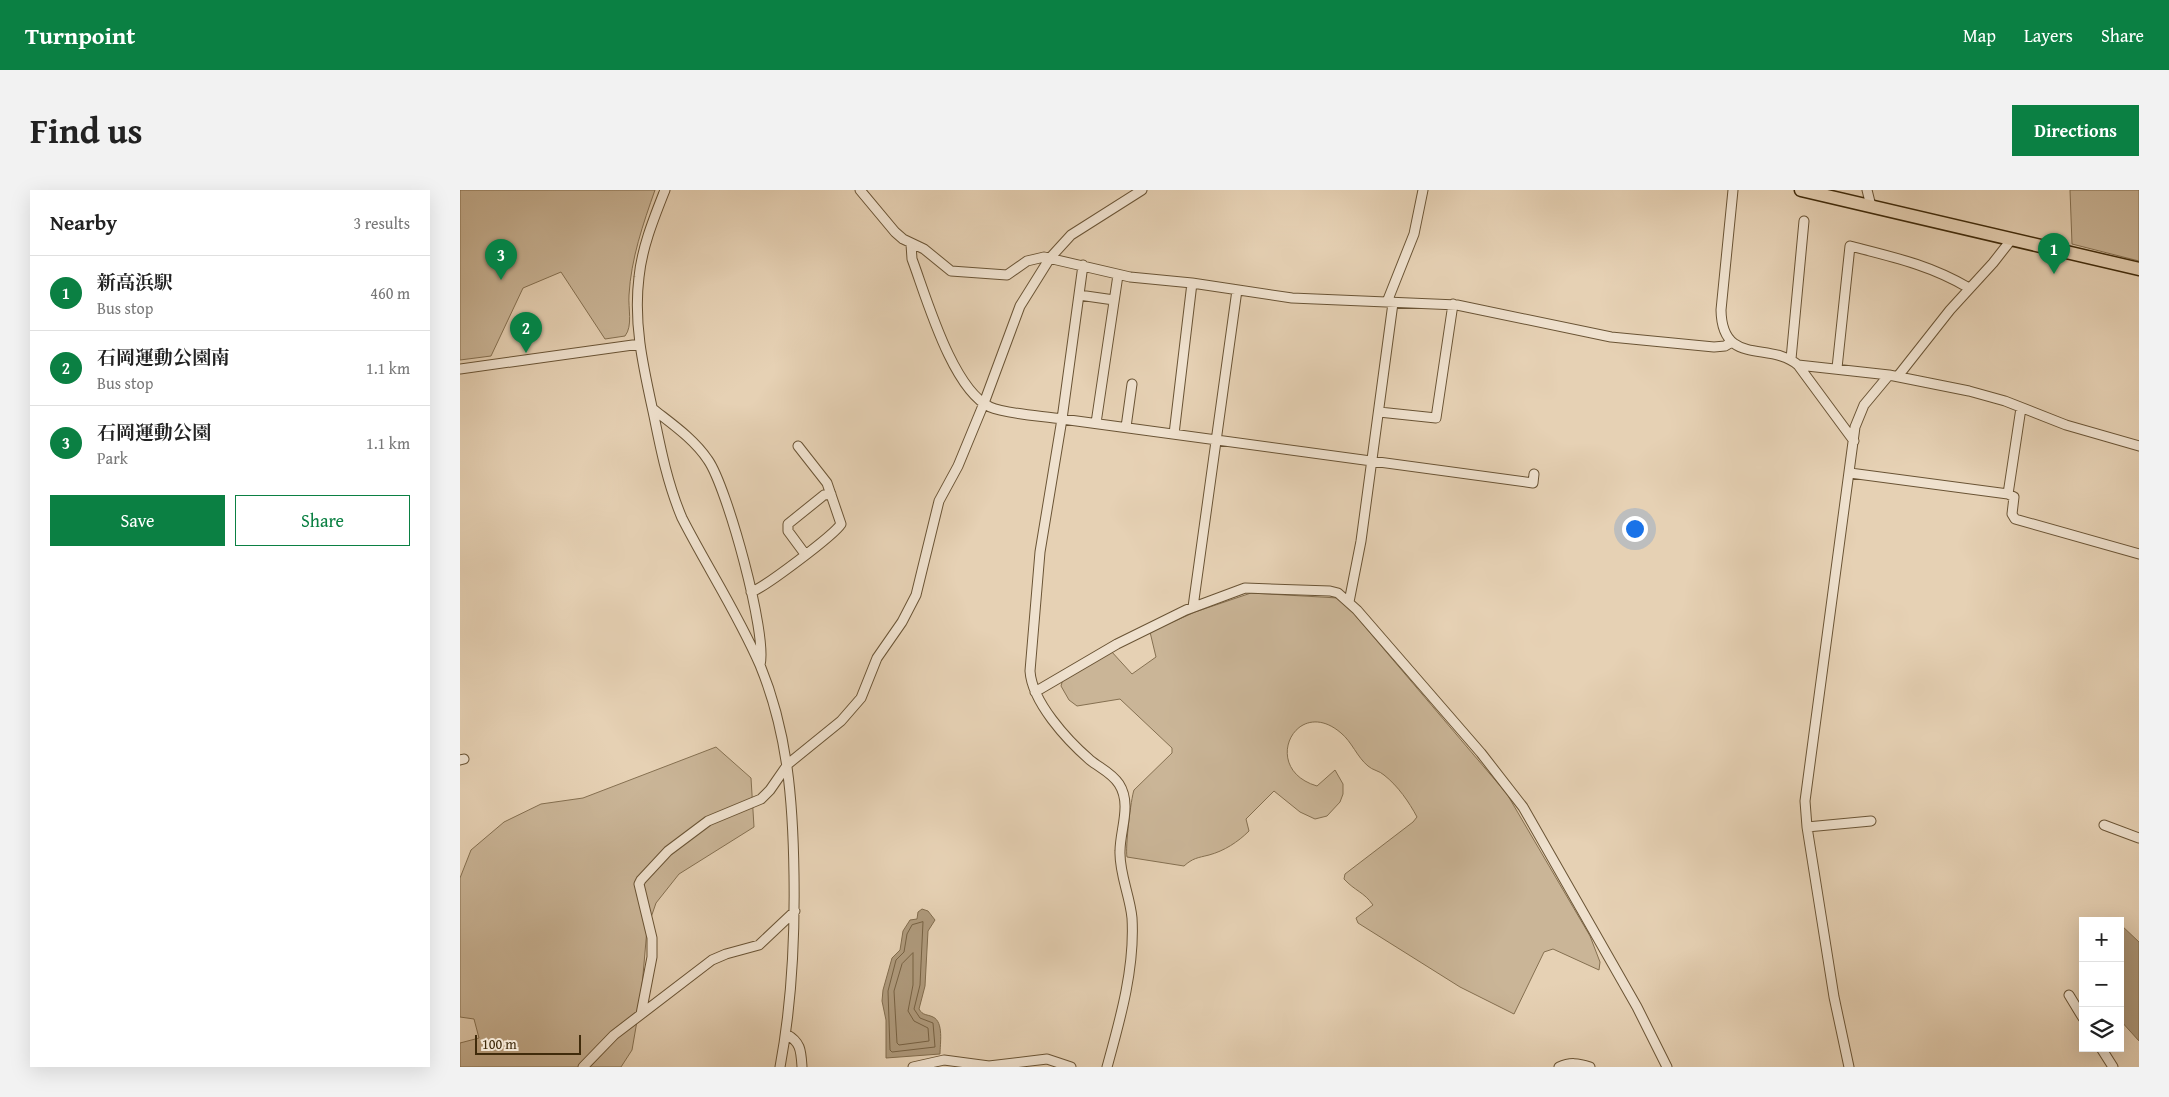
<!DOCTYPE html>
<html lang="en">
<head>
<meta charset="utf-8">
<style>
  body { margin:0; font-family:"Gentium Book Plus","Noto Serif JP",serif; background:#f2f2f2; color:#222 }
  .controls { position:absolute; right:15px; bottom:15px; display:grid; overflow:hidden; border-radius:0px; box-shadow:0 5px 20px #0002 }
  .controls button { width:45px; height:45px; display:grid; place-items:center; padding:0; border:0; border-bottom:1px solid #e0e0e0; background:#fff; color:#222; font:25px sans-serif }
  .scale { position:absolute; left:15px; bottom:12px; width:106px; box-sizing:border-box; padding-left:5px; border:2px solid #402b0b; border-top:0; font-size:14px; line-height:18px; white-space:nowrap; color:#402b0b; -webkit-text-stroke:4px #efe1ce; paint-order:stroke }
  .you { position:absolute; left:1174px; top:338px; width:18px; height:18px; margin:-12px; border:4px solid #fff; border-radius:50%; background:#1a73e8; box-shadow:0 0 0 8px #1a73e833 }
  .badge { display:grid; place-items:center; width:32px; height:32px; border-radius:50%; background:#0b8043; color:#fff; font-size:16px; font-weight:700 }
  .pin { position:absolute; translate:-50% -41px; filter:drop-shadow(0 1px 2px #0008) }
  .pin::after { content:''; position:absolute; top:26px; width:18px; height:15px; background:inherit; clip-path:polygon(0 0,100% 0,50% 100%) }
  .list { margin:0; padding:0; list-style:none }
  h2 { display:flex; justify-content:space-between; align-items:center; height:65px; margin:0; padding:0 20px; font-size:21px }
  h2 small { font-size:16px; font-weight:400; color:#767676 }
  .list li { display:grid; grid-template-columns:32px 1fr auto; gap:15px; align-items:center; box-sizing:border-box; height:75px; padding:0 20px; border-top:1px solid #e0e0e0 }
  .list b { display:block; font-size:19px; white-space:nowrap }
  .list p { margin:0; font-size:16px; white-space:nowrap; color:#767676 }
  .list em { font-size:16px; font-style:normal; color:#767676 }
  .actions { display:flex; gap:10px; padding:15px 20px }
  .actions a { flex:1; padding:11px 0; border:1px solid #0b8043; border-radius:0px; text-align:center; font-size:18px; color:#0b8043 }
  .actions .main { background:#0b8043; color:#fff }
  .icon { flex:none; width:28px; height:28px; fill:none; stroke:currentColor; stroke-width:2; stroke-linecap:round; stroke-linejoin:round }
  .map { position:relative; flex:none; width:1679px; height:877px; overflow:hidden; border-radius:0px }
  header { display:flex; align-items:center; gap:30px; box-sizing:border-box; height:70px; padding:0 25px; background:#0b8043; color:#fff }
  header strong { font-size:24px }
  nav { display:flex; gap:28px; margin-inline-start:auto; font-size:18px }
  .intro { display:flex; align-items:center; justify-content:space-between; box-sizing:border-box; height:120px; padding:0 30px }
  h1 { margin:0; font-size:35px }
  .button { padding:12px 22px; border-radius:0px; background:#0b8043; color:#fff; font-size:18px; font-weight:700 }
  main { display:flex; gap:30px; padding:0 30px }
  aside { flex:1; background:#fff; border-radius:0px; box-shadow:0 5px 20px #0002 }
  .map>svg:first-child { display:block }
</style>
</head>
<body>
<header>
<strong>Turnpoint</strong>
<nav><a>Map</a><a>Layers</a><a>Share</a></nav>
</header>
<div class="intro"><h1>Find us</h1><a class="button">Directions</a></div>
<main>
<aside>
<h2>Nearby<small>3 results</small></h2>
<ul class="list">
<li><span class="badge">1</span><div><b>新高浜駅</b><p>Bus stop</p></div><em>460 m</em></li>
<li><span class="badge">2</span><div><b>石岡運動公園南</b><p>Bus stop</p></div><em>1.1 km</em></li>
<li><span class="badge">3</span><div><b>石岡運動公園</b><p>Park</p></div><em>1.1 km</em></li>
</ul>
<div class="actions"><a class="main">Save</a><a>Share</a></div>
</aside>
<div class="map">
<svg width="1679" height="877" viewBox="0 0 1679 877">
  <rect width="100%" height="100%" fill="#e6d1b4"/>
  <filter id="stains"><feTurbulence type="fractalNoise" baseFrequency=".004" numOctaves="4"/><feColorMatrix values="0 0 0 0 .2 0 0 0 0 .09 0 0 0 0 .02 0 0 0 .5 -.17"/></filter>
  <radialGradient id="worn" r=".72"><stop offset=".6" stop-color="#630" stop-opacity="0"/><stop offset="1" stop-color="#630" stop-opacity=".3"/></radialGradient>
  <!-- green -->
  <path fill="#cab597" stroke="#857051" d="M0 0H195C183 34 171 69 169 105 168 118 173 136 165 146L145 149 101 82 63 98 31 166 0 170Z
    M1610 0H1679V71L1612 54Z
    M791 403 878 408 894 424 1047 604 1130 746 1140 772 1139 780 1093 759 1084 762 1054 824 1000 797 898 733 896 728 913 715C904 702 895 701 884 689L885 684 953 632 957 627C949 612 938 596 924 585 920 581 912 580 908 576 897 567 892 552 881 543 836 504 799 579 857 596L875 580 883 594V604L880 612 867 626 855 629 840 622 814 601 786 629 789 641C778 652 764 661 749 665 737 668 733 668 724 676L667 667C665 658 671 608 674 600L712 563V558L660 509 617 516 609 510 601 496 603 489 651 461 672 484 696 467 690 442 735 422Z
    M256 557 291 588 294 637 219 684 196 713 187 739 181 808 172 860 161 877H0V853L19 848 14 829 0 827V688L11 660 44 632 81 614 123 608Z"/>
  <!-- water -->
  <path fill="#ae997b" stroke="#826d4e" d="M462 719 468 721 475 730 468 741 465 796 459 819C463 826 467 824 473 827 484 832 480 854 480 864L426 868V830L422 811 423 800 432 768 440 760 443 741 450 730 457 729 458 722Z
    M1660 734 1679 752V851L1660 830Z"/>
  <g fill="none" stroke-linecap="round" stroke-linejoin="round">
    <!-- shore -->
    <path stroke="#776243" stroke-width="1" d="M463 732 460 795 454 819 460 828 473 833 475 857 432 862 430 860 428 801 436 770 444 762 447 744 452 735Z
      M453 763V795L448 821 454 831 468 838 469 851 439 855 437 853 434 801 442 774Z"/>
    <defs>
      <path id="minor" d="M205 0C194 28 182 57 179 87 173 135 184 180 194 226 201 261 208 295 222 328 247 377 278 424 300 475 328 543 333 612 334 685 335 750 332 813 320 877
        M400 0 435 42 443 49 464 59 491 81 547 85 567 71 584 67 670 87 732 93 832 108 997 115 1151 147 1254 157 1265 156 1272 152
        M1273 0 1261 120C1262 177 1310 151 1338 175L1394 251
        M1407 0 1411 16
        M451 54 452 69C466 106 492 199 530 217 545 224 583 226 602 229L1073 293 1074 284
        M623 75 602 229 580 362 570 481C572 512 607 550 630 570 640 578 652 583 659 594 672 614 660 640 660 661 659 683 670 706 672 728 675 778 660 830 647 877
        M619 105 654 110
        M927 112 954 44 963 0
        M1331 169 1344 31
        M1338 175 1429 185 1509 201 1545 211 1606 235 1679 256
        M1377 178 1390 56C1433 67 1470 75 1509 98
        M0 179 180 154
        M1438 186 1490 120 1533 73 1551 50
        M193 219C212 234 234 249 248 270 267 297 308 446 300 475
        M919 222 976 228 993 114
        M636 233 658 85
        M666 237 672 194
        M714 244 732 93
        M1390 283 1548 304 1561 218
        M1548 304 1554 307 1552 324 1555 329 1679 364
        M345 364 328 341V334L364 305 371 304
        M291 402C304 398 374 345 381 334L367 293 338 256
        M889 412 901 351 933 113
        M733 417 777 100
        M575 502 657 454 726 420 785 398 870 401 878 403 897 420 1021 563 1063 617 1177 817 1207 877
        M0 570 4 569
        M1644 635 1679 648
        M1347 637 1411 631
        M1609 805 1623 828
        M181 824 192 767V748L179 694 181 690 208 661 248 631 301 609 310 600 328 574 381 531 401 508 417 468 442 432 456 405 479 311 498 276 524 213 560 116 590 68 611 45 682 0
        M326 844C341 852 341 861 342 877
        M1641 858 1653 877
        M123 877 154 845 252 770 266 764 299 755 335 721
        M453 877 484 870 529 876 587 869 611 877
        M1099 877C1110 872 1118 873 1130 877
        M1389 877 1374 807 1347 637 1345 611 1395 237 1404 215 1429 185"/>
      <path id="highway" d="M1341 0 1679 79"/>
    </defs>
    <!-- minor casing -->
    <use href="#minor" stroke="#6a5435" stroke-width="11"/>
    <!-- highway casing -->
    <use href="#highway" stroke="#402b0b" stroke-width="15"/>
    <!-- minor -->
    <use href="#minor" stroke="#efe1ce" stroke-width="9"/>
    <!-- highway -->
    <use href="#highway" stroke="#e6d1b4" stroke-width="12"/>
  </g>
  <rect width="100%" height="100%" filter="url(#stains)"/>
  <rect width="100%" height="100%" fill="url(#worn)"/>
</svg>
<div class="controls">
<button>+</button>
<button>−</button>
<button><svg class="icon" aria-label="layers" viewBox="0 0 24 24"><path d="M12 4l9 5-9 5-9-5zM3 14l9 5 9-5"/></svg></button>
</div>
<div class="scale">100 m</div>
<div class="you"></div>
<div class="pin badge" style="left:1594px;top:84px">1</div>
<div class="pin badge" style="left:66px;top:163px">2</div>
<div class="pin badge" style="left:41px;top:90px">3</div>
</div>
</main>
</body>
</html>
